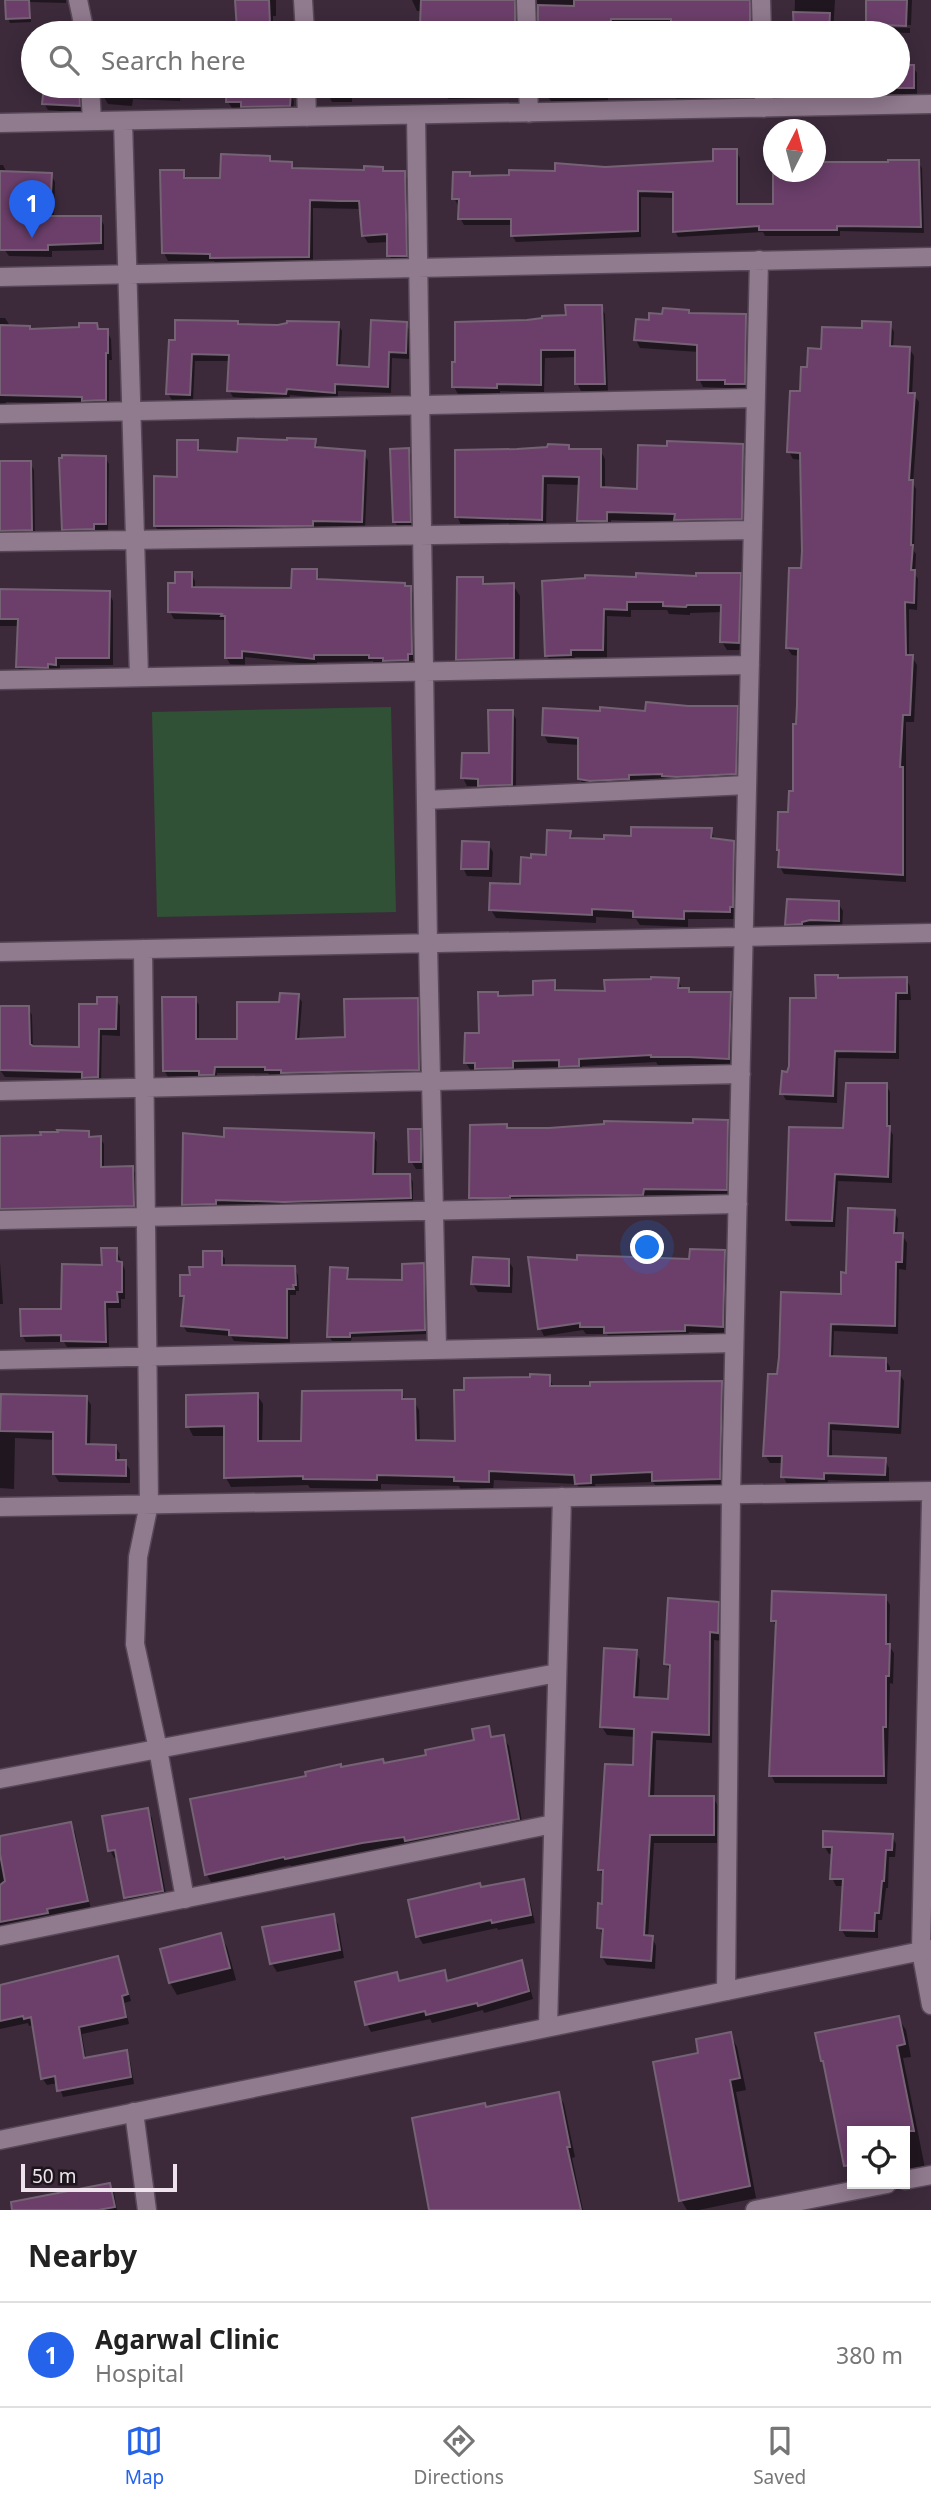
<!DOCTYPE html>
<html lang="en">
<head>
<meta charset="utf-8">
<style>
  body { margin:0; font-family:"Noto Sans",sans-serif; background:#f2f2f2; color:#222 }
  .controls { position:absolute; right:21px; bottom:21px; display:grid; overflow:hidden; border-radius:0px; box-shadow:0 4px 18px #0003 }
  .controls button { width:63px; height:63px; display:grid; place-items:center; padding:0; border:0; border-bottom:2px solid #e0e0e0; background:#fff; color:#222; font:35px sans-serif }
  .compass { position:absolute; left:763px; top:119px; width:63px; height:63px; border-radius:50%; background:#fff; box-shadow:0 4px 18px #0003; rotate:6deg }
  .scale { position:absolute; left:21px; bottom:18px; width:156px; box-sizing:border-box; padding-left:7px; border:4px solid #eee2ed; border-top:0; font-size:19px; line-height:24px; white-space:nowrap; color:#eee2ed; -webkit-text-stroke:5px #1e161d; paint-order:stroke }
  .you { position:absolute; left:648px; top:1248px; width:24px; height:24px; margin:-18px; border:5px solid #fff; border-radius:50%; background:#1a73e8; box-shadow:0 0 0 10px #1a73e833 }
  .badge { display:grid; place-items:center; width:46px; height:46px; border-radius:50%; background:#2563eb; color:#fff; font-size:23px; font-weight:700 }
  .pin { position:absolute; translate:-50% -58px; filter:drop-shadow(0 2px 4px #0008) }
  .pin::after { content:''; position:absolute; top:37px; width:24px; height:21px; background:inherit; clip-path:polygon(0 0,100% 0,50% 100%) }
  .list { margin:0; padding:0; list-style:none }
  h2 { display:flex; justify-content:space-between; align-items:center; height:91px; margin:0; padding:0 28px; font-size:30px }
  h2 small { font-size:23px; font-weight:400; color:#767676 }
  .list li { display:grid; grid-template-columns:46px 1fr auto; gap:21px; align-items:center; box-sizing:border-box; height:105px; padding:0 28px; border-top:2px solid #e0e0e0 }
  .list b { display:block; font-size:26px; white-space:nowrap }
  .list p { margin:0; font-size:23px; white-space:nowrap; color:#767676 }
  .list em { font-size:23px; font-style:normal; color:#767676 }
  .icon { flex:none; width:38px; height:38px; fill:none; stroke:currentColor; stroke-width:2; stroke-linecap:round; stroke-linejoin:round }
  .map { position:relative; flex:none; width:931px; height:2210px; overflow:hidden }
  .search { position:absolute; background:#fff; box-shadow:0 4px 18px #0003; left:21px; right:21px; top:21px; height:77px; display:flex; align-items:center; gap:18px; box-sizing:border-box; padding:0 24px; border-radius:38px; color:#767676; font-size:26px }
  .sheet { height:196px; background:#fff }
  nav { display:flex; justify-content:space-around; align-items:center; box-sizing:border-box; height:98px; border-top:2px solid #e0e0e0; background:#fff; font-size:19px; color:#767676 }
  nav a { display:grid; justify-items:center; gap:4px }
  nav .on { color:#2563eb }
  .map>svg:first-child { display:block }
</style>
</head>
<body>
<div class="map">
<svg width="931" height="2210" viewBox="0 0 931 2210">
  <rect width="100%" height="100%" fill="#3c2a3b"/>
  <!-- green -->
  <path fill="#305135" d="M391 707 396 912 157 917 152 712Z"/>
  <!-- shadow -->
  <path fill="#0007" d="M10 0H66V3L30 2 31 22 10 23 8 18Z
    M237 0H276V16H273V31L241 33 239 29Z
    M412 0H525L520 33H427L421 24 422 11H417Z
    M537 0H759L755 33H539Z
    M795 0H835L833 33H794Z
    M868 0H912L911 25 871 23V27L910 28V33L874 32 869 24 870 8Z
    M898 66 913 67 917 73V94H858L855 86H898Z
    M45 86H85L83 89V113L48 110 44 103Z
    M102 86H252V92L290 94 294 101 293 112 246 113 244 109 232 108 228 102V95L181 93 180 101 133 99 132 106 108 104 104 97Z
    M327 86H352V102H332L328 94Z
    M443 86H530L521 97 448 99Z
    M539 86H756V92H712V101L677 100 673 93 608 92V101H551Z
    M736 151 740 158V206H775L774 172H816V163L860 164 918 162 922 168 924 233 840 231V236H765L763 232 678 237 675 231V198L641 197V237L516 242 512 235V225H464L460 218V205H458L454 198 469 174 472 178 715 163Z
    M269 158 272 163 291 164 294 170 365 171 382 168 385 173H404L408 181 410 264H394L389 255V242L368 243 363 235 362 209 313 208V264L217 265 214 261H168L164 253 183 172 187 179 222 180Z
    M0 165H3L7 173 51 175 55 182 54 217 100 218 104 225V250L52 251V257L9 256 4 249H0Z
    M601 307 605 314 608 391H581L577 383V357L545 358 544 392 500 391V395L458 394 454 387 544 320 567 317Z
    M688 312 690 315H745L750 323 748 392H731L729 388 703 387 699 379V352L640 348 636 340 651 321Z
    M0 318H5L10 326 29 327 31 331 81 329 96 325 100 331H107L111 339 112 360H109V407L86 404 6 402 5 406H0Z
    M338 324 342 331 340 367 371 368 406 324 410 331 409 359 392 358 391 393 338 391V399L290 395 289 401 233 397 229 390 231 361H195L193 401 172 400 168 394 170 341 238 326Z
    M890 324 894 332 893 348H909L914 356 912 395H914L919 402 913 483 916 489 914 551 916 554 915 574 918 579 917 610 909 609V657H912L917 665 914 722H906V882L784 874 780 867 795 793 800 656 792 655 787 648 802 570V460L793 459 789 452 808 369 823 351 863 330Z
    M315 441 319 449 364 453 368 461 365 529 317 528V533H160L155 526 197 442 201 452 239 454Z
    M568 446 571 451 600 450 605 459V489L638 491 742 446 747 454 746 527 681 528 677 522 611 520V529H584L579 521 580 485 547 484 546 528 461 525 457 516 517 451Z
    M408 450 413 458 414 529 400 530 395 522Z
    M105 457 109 464 108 530H97V535H68L64 529Z
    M30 462 34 470 35 537 0 540V463Z
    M316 571 320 581 404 584 406 588H410L414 595 415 661H411V667L374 665 373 661 317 662V665L245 657V665L230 664 226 657V620L174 619 170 612 176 585 191 574 195 581V589L293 590Z
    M740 575 744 583 743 650H727L722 642 723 612 690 613V615L669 614 667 610H631V617L607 616V658L575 657V663L551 664 547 656 544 582Z
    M482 579 486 585H513L520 596 519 669 464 670 458 659Z
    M0 591 109 593 113 601V665H60V672L22 674 17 666 20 626H0Z
    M737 707 741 715 739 782 584 787 580 779V745L548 743 544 735 647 713 688 708Z
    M512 711 516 719V792L485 794 480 786H467L463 778 491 755Z
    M711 829 715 841 733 843 738 851 737 915H734V919H688V927L640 925 636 919 596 917V923L496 918 491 910 521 886 570 832 574 840 606 841Z
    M488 844 493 852 492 877 467 876 463 868Z
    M838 903 843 911 842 929 792 932 787 924Z
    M678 979 682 989H688L690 994H730L734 1001 733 1066 694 1064 658 1065 656 1062 582 1066V1074H565L561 1067 516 1068V1075L481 1076 478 1071H471L466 1063 481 1035 497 993 499 998 535 996 554 982 558 992 607 993Z
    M838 979H906L910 986 911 1000H899V1059L838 1058 837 1103 786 1100 782 1093 817 1000Z
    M298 996 302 1002 299 1041 347 1038 417 1000 420 1006 422 1076H270L268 1073H217V1081H204L201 1076 168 1077 164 1070 195 999 199 1005V1040H239L281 1003Z
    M116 999 120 1006V1036L102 1035 101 1084H87L84 1079 5 1077 0 1070V1007L28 1008 32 1015 33 1048 80 1049 99 1006Z
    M886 1085 890 1092V1129L893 1135 892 1183 838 1181 835 1227 792 1226 788 1219 845 1130Z
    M727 1122 731 1129 729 1196 647 1195 646 1201 475 1205 471 1198 506 1126 508 1130 695 1125Z
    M420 1130 424 1138 425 1169H416L411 1161Z
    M88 1133 91 1138H100L104 1144V1168H132L136 1174 137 1212 0 1214V1138Z
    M373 1135 377 1142 376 1176 409 1175 413 1182V1204L288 1209 219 1206V1210L187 1211 184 1204 225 1139Z
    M894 1211 898 1219 897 1235H902L907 1243 906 1270 899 1269 898 1334 834 1331 833 1358 885 1359 890 1367V1373H899L904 1381 901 1434 832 1430V1458L885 1460 889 1468V1482L828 1480 827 1486 787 1484 783 1476 784 1463H770L765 1455 778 1376 842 1295 848 1274Z
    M116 1249 125 1270V1299H121V1308H108L109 1348 67 1347 64 1342H26L22 1335 62 1310Z
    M724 1251 728 1259 727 1334 689 1332 688 1338 610 1339 607 1334H586L583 1330 544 1336 540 1328 578 1262 691 1261Z
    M221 1253 225 1259V1266L294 1268 298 1275 299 1291H296V1295H290V1344L234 1341 231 1336 187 1332 183 1326 185 1301 181 1295 191 1277 205 1269Z
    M508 1260 513 1268 512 1293 478 1292 473 1284Z
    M0 1262 3 1304H0Z
    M423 1265 425 1269 427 1334 352 1337 351 1341H332L329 1336 347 1270 349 1281 404 1282Z
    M549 1377 554 1388 721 1383 727 1393 724 1489 659 1490 653 1482 595 1484 596 1492 582 1493 577 1484 494 1480 493 1491 461 1490 459 1486 381 1484V1489L310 1488 308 1485 231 1487 226 1478V1436H193L188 1426 257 1395 263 1404 262 1443H302L401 1392 406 1401H414L419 1410 420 1442H457Z
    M86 1397 91 1405 90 1446H115L120 1454 119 1461 125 1462 130 1470V1483L59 1482 54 1474 55 1440 15 1438 14 1489 0 1488V1399Z
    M885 1597 890 1605 889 1646 894 1653 893 1684 890 1683 887 1784 775 1783 771 1775 777 1628 773 1621Z
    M717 1603 722 1612V1641L714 1640 712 1743 656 1740 654 1797H713L718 1806V1843H654L648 1937H652L656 1946 655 1969 607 1965 602 1957 604 1937 599 1928 604 1905V1878L600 1870 635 1767 636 1737 607 1735 602 1727 635 1651 640 1660 638 1699 670 1701 671 1673 666 1664Z
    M488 1728 493 1737H503L509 1746 523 1828 368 1851 292 1868 290 1865 212 1884 207 1875 192 1800 341 1769 384 1764 428 1756 476 1742Z
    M147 1810 152 1818 167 1899 130 1906 126 1898 118 1857 114 1858 110 1850Z
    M70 1823 75 1832 91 1910 0 1935V1838Z
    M892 1836 896 1844 895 1857H889L888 1888H886L882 1920H878V1938L846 1937 841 1929 844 1886H836L832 1878 833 1854H829L824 1846Z
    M523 1880 527 1888 535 1923 498 1930 497 1928 423 1944 418 1936 481 1889Z
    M333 1916 338 1924 344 1958 277 1972 272 1964 264 1929Z
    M220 1935 227 1947 236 1980 177 1995 170 1983 162 1950Z
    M117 1958 121 1965 131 2001 124 2003 129 2024 82 2034 86 2059 126 2052 130 2060 134 2084 63 2097 58 2083 47 2085 42 2078 34 2025 29 2026 28 2023 0 2029V1986Z
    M521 1962 525 1969 533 1999 484 2013 483 2010 432 2023 430 2019 371 2032 367 2024 396 1974 401 1983 444 1972 449 1982Z
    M898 2018 906 2030 911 2057 903 2058 926 2173 905 2177V2131H852V2181L848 2173 826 2068 822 2061Z
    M730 2034 737 2047 746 2090 736 2092 756 2198 699 2210H687L681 2200 700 2055Z
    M558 2094 564 2104 575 2157 572 2158 583 2210H431L487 2108Z
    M109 2185 114 2192 117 2210H37Z"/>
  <!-- building -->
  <path fill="#6b3f6a" stroke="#766275" stroke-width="2" d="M5 0H29L30 18 6 19Z
    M235 0H269L270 24 253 25V29L237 30Z
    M421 0H515V28H512V25H478V31H461V26L420 25Z
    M574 0H750V26L671 25V19H611L610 30 542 32V28H538V5L574 6Z
    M866 0H907L906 26 884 25V33H866Z
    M793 12 830 13 829 33H794Z
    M898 65H914V88H898Z
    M44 86H79L80 106 42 104Z
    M227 86H249V90L291 92 290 106 241 107V102H226Z
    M713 149H737V204H773V172H816V162H888V160H919L921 227 837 226V230H759V226L673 232V192L638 191V231L511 236V219H458L459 199H452L453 172H470V176L509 175V170L555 171V163L605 167 713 161Z
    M221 154 270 156V161L292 162V168L364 170V166L383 167V171H405L407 256H387V234L362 236 359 201H340L310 200 309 257 210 258V254L162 253 160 170H184V178H220Z
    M0 171 52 173 50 216H101V243L48 245V250H0Z
    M565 305H602L605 384H575V350H541V385L497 384V388L452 387V362H455V322L527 320 542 318V316L566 315Z
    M663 308 689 310V313L746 314 745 384H725V380H697V345L634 340 636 319 649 320V313L662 314Z
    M175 320 238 321V324L278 325 287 323V321L339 322 337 365 369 367 371 320 407 322 406 353 389 352 388 387 335 384V393L287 389 286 394 227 391 229 355 192 354 190 395 166 394 169 340H175Z
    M862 321 891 322 890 346 910 347 908 393H915L909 480H913L911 545H913L911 570H915L914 603 905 602 906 655H913L910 715H903L900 767H903V875L778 867 779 850H777L778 812H788L789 791H793V724H796L797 705 798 649 786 648 789 568H801L802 551 800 453 787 452 790 391H800L801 367H807L808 348 821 349 822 327 862 328Z
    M79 323H97L98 329H108V353H106V400L82 401V397L0 395V325L30 326V329L79 327Z
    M238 438 287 440V438L316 439 315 447 365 451 362 522 313 521V526H154V476L177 477V440H198V450L237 452Z
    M667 441 743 444 742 519 674 520 675 514 607 512V521H577L579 477 543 476 542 520 455 517V450L517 449 547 447 548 444 569 445V449H601V487L637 489 638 445 667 446Z
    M409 448 411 522H393L390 449Z
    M62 455 106 456V524H94V529L62 530 59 458H62Z
    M0 461H31L32 530 0 531Z
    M292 569H317V579L405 583V586H411L412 654H408V660L383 661V658H369V655H314V659L242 651V658H225V616H221L222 614 168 612V583H175V572H192V587L291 588Z
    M636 573 696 576V573H741L739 643 720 642 721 605H687L686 607 663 606V602H627V610L604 609 603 650H571V655L545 656 542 581 585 578V575L636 577Z
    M457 577H483V584L514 583V658L456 660Z
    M0 589 110 591 109 658H56V665L48 664V668L16 667 18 619H0Z
    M646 702 688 706H738L736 774 677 777 662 776V774L629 775V779L590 781 578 779V738L542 735 543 708 600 711V707L645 711Z
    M488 710H513L512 785 478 786V779L461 778 462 753H489Z
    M631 827 712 828 711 838 734 841 733 907H730V912L684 911V919L633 917V911L592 909V915L489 910 490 883 520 884 521 857 531 858V854L546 855 547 830 571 831 570 838 604 839V835L631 836Z
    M462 841 489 842 488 869H461Z
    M787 899 839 901V921L810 920 802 922V924L785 925Z
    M815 975H838V978L907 977V993H896L895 1052 835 1051 833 1096 780 1094 782 1071 787 1072 789 1066 790 998H816Z
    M651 977 679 978 678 988H689V992H731L729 1059 689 1057H651V1055L579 1059V1066L559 1067V1060L513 1061V1068L475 1069V1063H464L465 1033H479L478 992H498V996L533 995V981L555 980V990L605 991 604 980 651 979Z
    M280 993 299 994 296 1039 345 1037 344 999 418 998 419 1070 281 1073V1070H265V1067H215L214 1075H199V1071H163L162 997H196V1039H237V1002H279Z
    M97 997H117L116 1029H99L98 1077 82 1078V1072L0 1070V1006H29L30 1044 33 1046 79 1047V1004H97Z
    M846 1083H887V1126H890L888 1177 835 1174 832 1221 786 1220 789 1127 843 1128Z
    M693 1119 728 1120 727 1190 644 1189 643 1195 510 1196V1198H469L470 1125 507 1124V1128H549L604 1124V1121L693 1123Z
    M224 1128 374 1133 373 1174H410L411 1198 284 1202 216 1200V1204L182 1205 183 1133 224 1137Z
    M408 1129H421V1162H409Z
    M57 1130 89 1131V1137L101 1136V1167L133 1166 134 1206 0 1209V1136L41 1135 40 1132H58Z
    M848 1208 895 1210 894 1233H903L902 1262H896L895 1326 831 1324 830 1356 886 1358V1371H900L898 1427 829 1423 828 1456 886 1458 885 1475 824 1473V1479L781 1477 782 1456H763L768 1374H777L779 1357 781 1292 841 1294V1272L846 1273Z
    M101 1248H117V1261L122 1262V1292H117L118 1302H105L106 1342 61 1341V1335L21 1336 20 1309H61L62 1264 102 1265Z
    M690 1249 725 1250 723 1327 685 1325V1331L604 1333V1327H580V1323L538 1329 528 1257 577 1260V1255L689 1259Z
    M203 1251H222V1265L295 1266 296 1285H293L294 1289H287V1338L229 1335V1330L181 1326 184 1296H180V1275H190L189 1267H203Z
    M473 1257 509 1259V1286L471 1284Z
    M424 1263 425 1330 350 1333V1337H327L330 1267 348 1268 347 1279 402 1280V1264Z
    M530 1374 550 1375V1386H590V1382L722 1381 720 1479 652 1481V1472L591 1475V1483L575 1484 574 1475 489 1471V1482L454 1481V1477L377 1475V1480L303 1479V1476L224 1478V1426L186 1427V1395L258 1393V1441H301L302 1391 402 1390V1399H415L416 1440 455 1441 454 1390H464V1378L530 1377Z
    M1 1394 87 1396 86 1444 116 1445V1460H126V1476L53 1474V1432L0 1431Z
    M772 1591 886 1595V1644H890L889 1676H886V1727H883L884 1776H769L776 1621H771Z
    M668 1598 719 1602 718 1633 710 1632 709 1735 652 1732 649 1796H714V1835H650L644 1935 653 1936 651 1961 601 1957 603 1929 597 1928 598 1903 602 1904 603 1870H598L605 1764 633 1765 634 1729 600 1727 604 1648 637 1650 634 1697 668 1699 670 1665 664 1664Z
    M489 1726 491 1737 504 1735 519 1819 405 1841 404 1837 362 1843 285 1859 284 1857 205 1875 190 1799 306 1776 305 1772 341 1764V1767L383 1759 384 1763 426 1755 425 1750 474 1740 472 1729Z
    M148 1808 163 1891 124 1898 115 1850 108 1851 102 1816Z
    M71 1822 88 1901 47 1909 48 1913 0 1922V1885L5 1881 0 1854V1836Z
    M823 1831 893 1834 892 1850H886L884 1881H882L879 1913H875L874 1931 840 1930 843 1879H830L832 1847H823Z
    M524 1879 531 1915 492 1923 491 1920 416 1937 408 1900 480 1883 481 1887Z
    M334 1914 340 1950 270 1964 262 1927Z
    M221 1933 230 1968 169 1983 160 1949Z
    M118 1956 128 1994 122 1996 126 2017 79 2027 84 2058 127 2050 131 2077 57 2091 55 2076 41 2079 31 2017 24 2019 23 2016 0 2021V1985Z
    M522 1960 529 1991 478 2006 477 2003 426 2015 425 2011 365 2025 355 1982 397 1972 399 1981 445 1970 447 1981Z
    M899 2016 905 2044 897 2046 914 2131H852V2165L844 2166 823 2061H821L815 2033Z
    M731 2032 740 2078 730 2080 750 2186 679 2201 653 2062 698 2053 696 2039Z
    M559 2092 570 2147H567L581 2210H429L412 2118 485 2103 486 2107Z
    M110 2183 115 2207 98 2210H12L11 2202Z"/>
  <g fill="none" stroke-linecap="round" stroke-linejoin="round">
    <defs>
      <path id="minor" d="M78 0 85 33
        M303 0 305 33
        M526 0 527 33
        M761 0 762 33
        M90 86 92 121
        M306 86 307 117
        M528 86 529 113
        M764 86V108
        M416 115 428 944 437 1349
        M123 121 139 677
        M0 123 931 104
        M0 277 931 257
        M0 414 756 398
        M0 542 753 530
        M0 680 750 665
        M426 800 747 785
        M143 949 149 1504 138 1557 135 1644 158 1749 185 1899
        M0 952 931 933
        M0 1091 741 1074
        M0 1220 738 1204
        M0 1360 734 1343
        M931 1502 921 1951 931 2005
        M0 1507 931 1491
        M0 1779 557 1673
        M0 1936 553 1824
        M726 1991 731 1494 759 260
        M548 2027 562 1497
        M134 2112 147 2210
        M905 2180 931 2175
        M755 2210 887 2184"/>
      <path id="tertiary" d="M0 2140 931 1949"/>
    </defs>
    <!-- minor casing -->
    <use href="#minor" stroke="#584857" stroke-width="21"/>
    <!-- tertiary casing -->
    <use href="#tertiary" stroke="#584857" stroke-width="21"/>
    <!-- minor -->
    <use href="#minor" stroke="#907a8e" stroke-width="18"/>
    <!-- tertiary -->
    <use href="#tertiary" stroke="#907a8e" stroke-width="18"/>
  </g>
</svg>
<div class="controls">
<button><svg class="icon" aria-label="locate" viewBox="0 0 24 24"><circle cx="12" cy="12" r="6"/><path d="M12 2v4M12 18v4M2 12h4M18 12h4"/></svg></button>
</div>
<svg class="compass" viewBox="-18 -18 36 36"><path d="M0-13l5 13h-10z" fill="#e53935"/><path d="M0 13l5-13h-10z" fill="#767676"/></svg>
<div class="scale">50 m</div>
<div class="you"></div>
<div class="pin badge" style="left:32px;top:238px">1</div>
<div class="search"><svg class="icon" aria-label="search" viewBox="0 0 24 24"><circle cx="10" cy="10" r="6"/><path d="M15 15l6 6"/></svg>Search here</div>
</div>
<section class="sheet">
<h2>Nearby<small></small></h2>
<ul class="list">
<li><span class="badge">1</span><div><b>Agarwal Clinic</b><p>Hospital</p></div><em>380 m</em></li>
</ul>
</section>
<nav>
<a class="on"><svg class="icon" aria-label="map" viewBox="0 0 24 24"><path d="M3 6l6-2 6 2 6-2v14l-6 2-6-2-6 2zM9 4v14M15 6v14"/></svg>Map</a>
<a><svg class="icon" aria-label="directions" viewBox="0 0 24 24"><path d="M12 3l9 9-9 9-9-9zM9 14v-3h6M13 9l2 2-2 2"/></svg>Directions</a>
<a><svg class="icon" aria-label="saved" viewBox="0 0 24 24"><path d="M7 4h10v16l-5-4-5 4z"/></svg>Saved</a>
</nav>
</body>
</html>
